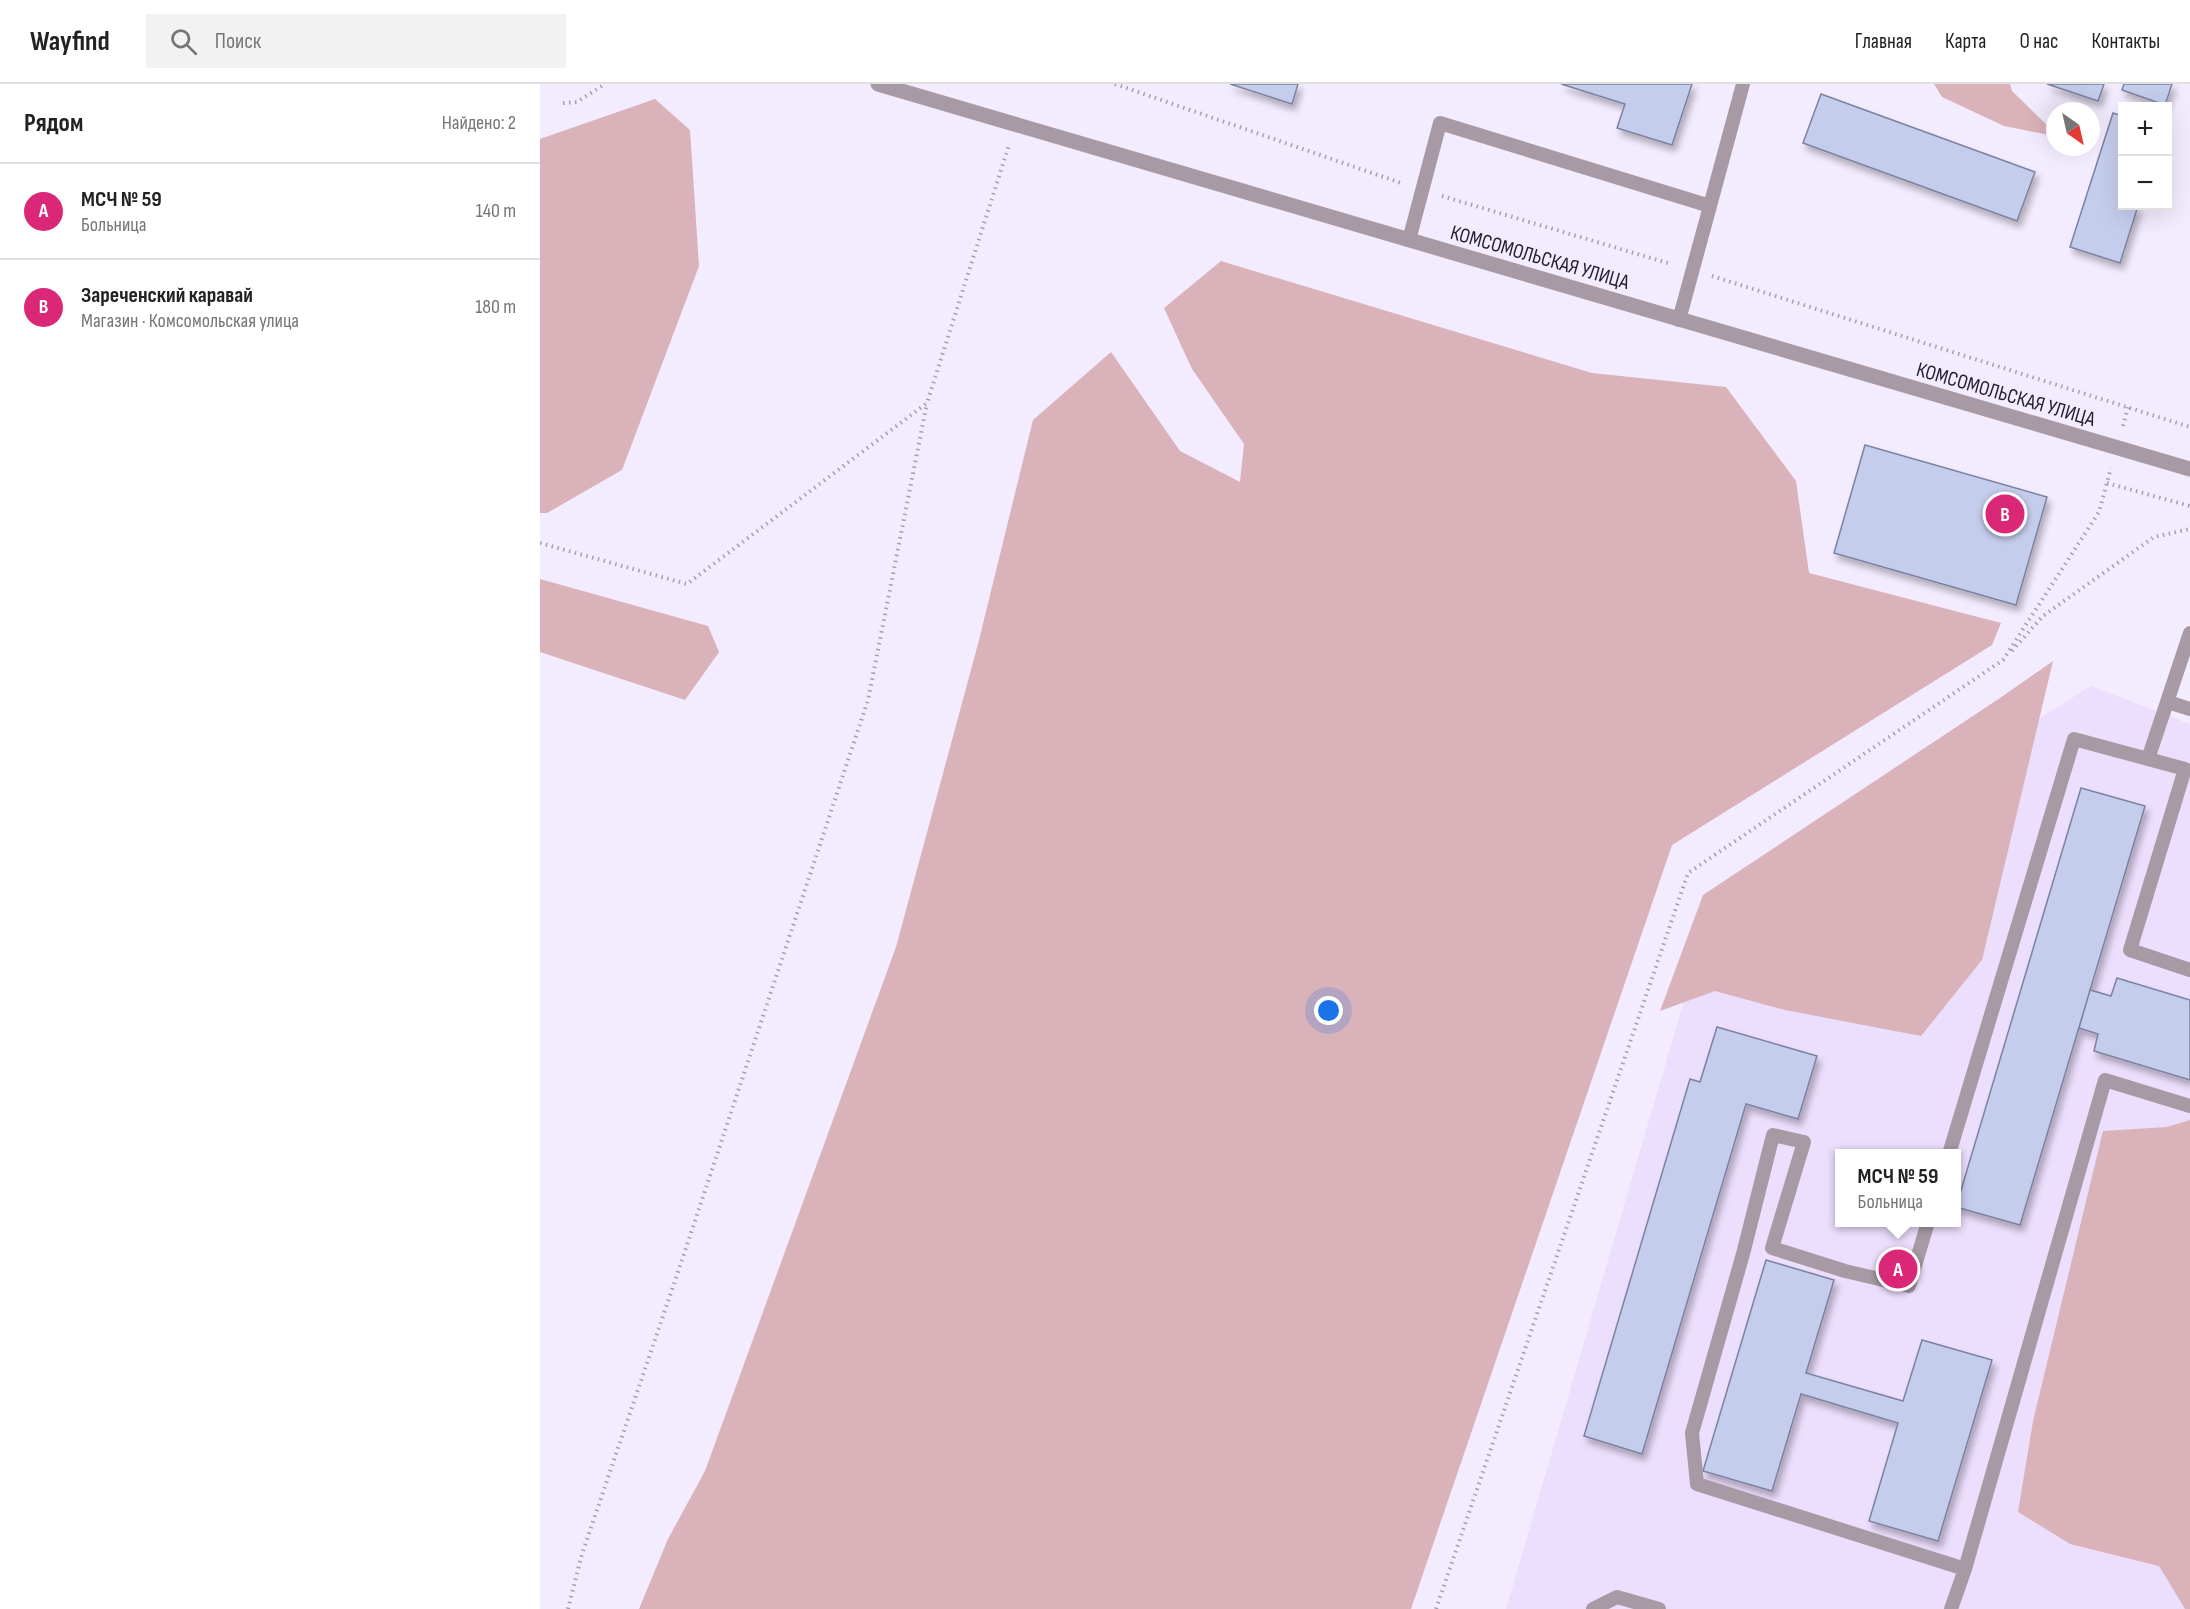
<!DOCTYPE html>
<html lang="ru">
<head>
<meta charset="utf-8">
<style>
  body { margin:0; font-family:"Sofia Sans Condensed",sans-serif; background:#f2f2f2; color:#222 }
  .controls { position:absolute; right:18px; top:18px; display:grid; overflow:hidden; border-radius:0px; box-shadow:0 6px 24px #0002 }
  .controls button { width:54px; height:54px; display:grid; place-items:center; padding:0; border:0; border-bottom:2px solid #e0e0e0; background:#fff; color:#222; font:30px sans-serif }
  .compass { position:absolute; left:1506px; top:18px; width:54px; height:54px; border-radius:50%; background:#fff; box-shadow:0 6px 24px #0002; rotate:146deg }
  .you { position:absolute; left:789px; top:927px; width:21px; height:21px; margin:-15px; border:4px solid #fff; border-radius:50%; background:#1a73e8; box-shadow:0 0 0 9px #1a73e833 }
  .badge { display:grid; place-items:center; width:39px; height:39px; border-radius:50%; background:#db2777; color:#fff; font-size:20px; font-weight:700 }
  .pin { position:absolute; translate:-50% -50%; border:3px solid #fff; box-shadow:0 2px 6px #0006 }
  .popup { position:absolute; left:1295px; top:1065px; width:126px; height:78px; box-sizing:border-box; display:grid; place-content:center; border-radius:0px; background:#fff; filter:drop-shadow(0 2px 4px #0005); font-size:20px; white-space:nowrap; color:#767676 }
  .popup b { font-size:22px; color:#222 }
  .popup::after { content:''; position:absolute; left:50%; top:100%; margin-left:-12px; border:12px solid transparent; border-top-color:#fff }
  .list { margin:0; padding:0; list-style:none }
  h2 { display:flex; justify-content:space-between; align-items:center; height:78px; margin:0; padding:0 24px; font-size:26px }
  h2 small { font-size:20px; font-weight:400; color:#767676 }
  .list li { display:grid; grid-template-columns:39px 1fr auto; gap:18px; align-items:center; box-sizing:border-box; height:96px; padding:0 24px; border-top:2px solid #e0e0e0 }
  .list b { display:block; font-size:22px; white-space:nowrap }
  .list p { margin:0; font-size:20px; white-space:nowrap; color:#767676 }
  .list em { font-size:20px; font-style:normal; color:#767676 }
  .icon { flex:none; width:33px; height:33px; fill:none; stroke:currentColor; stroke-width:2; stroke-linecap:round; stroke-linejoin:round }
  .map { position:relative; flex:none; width:1650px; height:1525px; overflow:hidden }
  header { display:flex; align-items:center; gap:36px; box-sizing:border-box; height:84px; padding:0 30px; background:#fff; border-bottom:2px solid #e0e0e0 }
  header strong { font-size:28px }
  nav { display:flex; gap:33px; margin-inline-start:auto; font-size:21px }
  .search { width:420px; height:54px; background:#f2f2f2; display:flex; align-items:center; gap:15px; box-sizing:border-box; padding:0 21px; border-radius:0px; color:#767676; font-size:22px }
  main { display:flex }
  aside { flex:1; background:#fff }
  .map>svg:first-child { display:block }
</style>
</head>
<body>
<header>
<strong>Wayfind</strong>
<div class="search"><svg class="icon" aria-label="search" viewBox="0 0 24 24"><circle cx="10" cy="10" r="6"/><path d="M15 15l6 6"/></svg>Поиск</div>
<nav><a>Главная</a><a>Карта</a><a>О нас</a><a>Контакты</a></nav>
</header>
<main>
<aside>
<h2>Рядом<small>Найдено: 2</small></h2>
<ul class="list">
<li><span class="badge">A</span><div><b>МСЧ № 59</b><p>Больница</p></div><em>140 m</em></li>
<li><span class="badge">B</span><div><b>Зареченский каравай</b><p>Магазин · Комсомольская улица</p></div><em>180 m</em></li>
</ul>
</aside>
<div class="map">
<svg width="1650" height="1525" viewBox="0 0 1650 1525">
  <defs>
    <filter id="shadow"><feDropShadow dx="3.5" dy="6" stdDeviation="3" flood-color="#0004"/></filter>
  </defs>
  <rect width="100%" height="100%" fill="#f3ebfe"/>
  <!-- built -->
  <path fill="#ecdefd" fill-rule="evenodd" d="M1551 602 1650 640V1525H966L1165 845ZM1300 1070H1416V1138H1300Z"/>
  <!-- forest -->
  <path fill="#dab2ba" d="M1394 0H1470L1472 7 1515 49V52L1464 42 1402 13Z
    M115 15 150 46 159 182 82 386 7 429H0V55Z
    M681 177 1052 289 1186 303 1256 397 1269 489 1461 539 1452 561 1132 761 871 1525H99L128 1455 165 1387 356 863 438 560 493 336 571 268 640 367 700 398 704 360 652 285 624 224Z
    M0 495 168 542 179 568 145 616 0 568Z
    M1513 577 1442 876 1381 952 1245 926 1175 907 1120 927 1163 811 1460 614Z
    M1650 1036V1525H1645L1619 1482 1530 1460 1478 1428 1493 1337 1563 1047 1627 1043Z"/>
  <!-- building -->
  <path fill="#c5cded" stroke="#7c82a0" stroke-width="1.5" filter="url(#shadow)" d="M690 0H758L752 20Z
    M1021 0H1152L1132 61 1077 44 1085 20Z
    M1507 0H1564L1558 17Z
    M1584 0H1632L1625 21 1582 6Z
    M1281 10 1495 88 1477 137 1263 59Z
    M1573 29 1582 32V122H1598L1580 179 1530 163Z
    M1325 361 1507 413 1476 521 1294 469Z
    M1541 704 1605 722 1480 1141 1416 1123Z
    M1577 894 1650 916V996L1554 967 1558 950 1539 944 1550 906 1571 912Z
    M1177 943 1277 972 1258 1035 1206 1020 1102 1370 1044 1352 1150 995 1160 998Z
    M1226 1176 1294 1196 1266 1289 1363 1317 1382 1256 1452 1276 1398 1457 1329 1437 1358 1339 1261 1310 1232 1407 1163 1387Z"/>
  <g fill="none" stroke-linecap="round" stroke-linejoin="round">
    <!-- path -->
    <path stroke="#a69faf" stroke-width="4" stroke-dasharray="1.5 4.5" stroke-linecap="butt" d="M575 0 861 99
      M23 19 37 18 65 0
      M902 112 1131 180
      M1172 192 1650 343
      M1583 342 1588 323
      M1567 399 1650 422
      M0 459 147 500 387 319 469 61
      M1472 567 1503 532 1614 453 1650 445
      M28 1525 42 1470 139 1185 328 616 387 319
      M896 1525 1148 789 1463 576 1559 428 1571 384"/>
    <!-- lane -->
    <path stroke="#a79aa4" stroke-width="14" d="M1170 122 1203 0
      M869 156 900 39 1170 122 1139 236
      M1628 618 1650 625
      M1608 675 1650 549
      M1409 1070 1534 655 1645 685 1590 866 1650 886
      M1388 1138 1369 1202 1305 1187 1232 1164 1264 1058 1233 1051 1203 1170 1152 1349 1157 1400 1425 1485
      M1053 1525 1077 1513 1119 1525
      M1411 1525 1425 1485 1565 996 1650 1022"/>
    <!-- street -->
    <path stroke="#a79aa4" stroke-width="15" d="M338 0 1650 385"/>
  </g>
  <g text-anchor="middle" stroke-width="6" stroke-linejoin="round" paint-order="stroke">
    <!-- street labels -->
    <g font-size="21" fill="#241f2b" stroke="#f3ebfe">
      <text transform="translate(1000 173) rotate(16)" y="7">КОМСОМОЛЬСКАЯ УЛИЦА</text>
      <text transform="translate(1466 310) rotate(16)" y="7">КОМСОМОЛЬСКАЯ УЛИЦА</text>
    </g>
  </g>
</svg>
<div class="controls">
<button>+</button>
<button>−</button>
</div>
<svg class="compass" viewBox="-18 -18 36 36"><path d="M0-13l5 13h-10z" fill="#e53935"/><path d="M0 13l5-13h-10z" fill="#767676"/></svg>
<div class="you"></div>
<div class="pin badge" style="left:1358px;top:1185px">A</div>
<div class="popup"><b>МСЧ № 59</b>Больница</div>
<div class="pin badge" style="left:1465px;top:430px">B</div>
</div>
</main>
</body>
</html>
